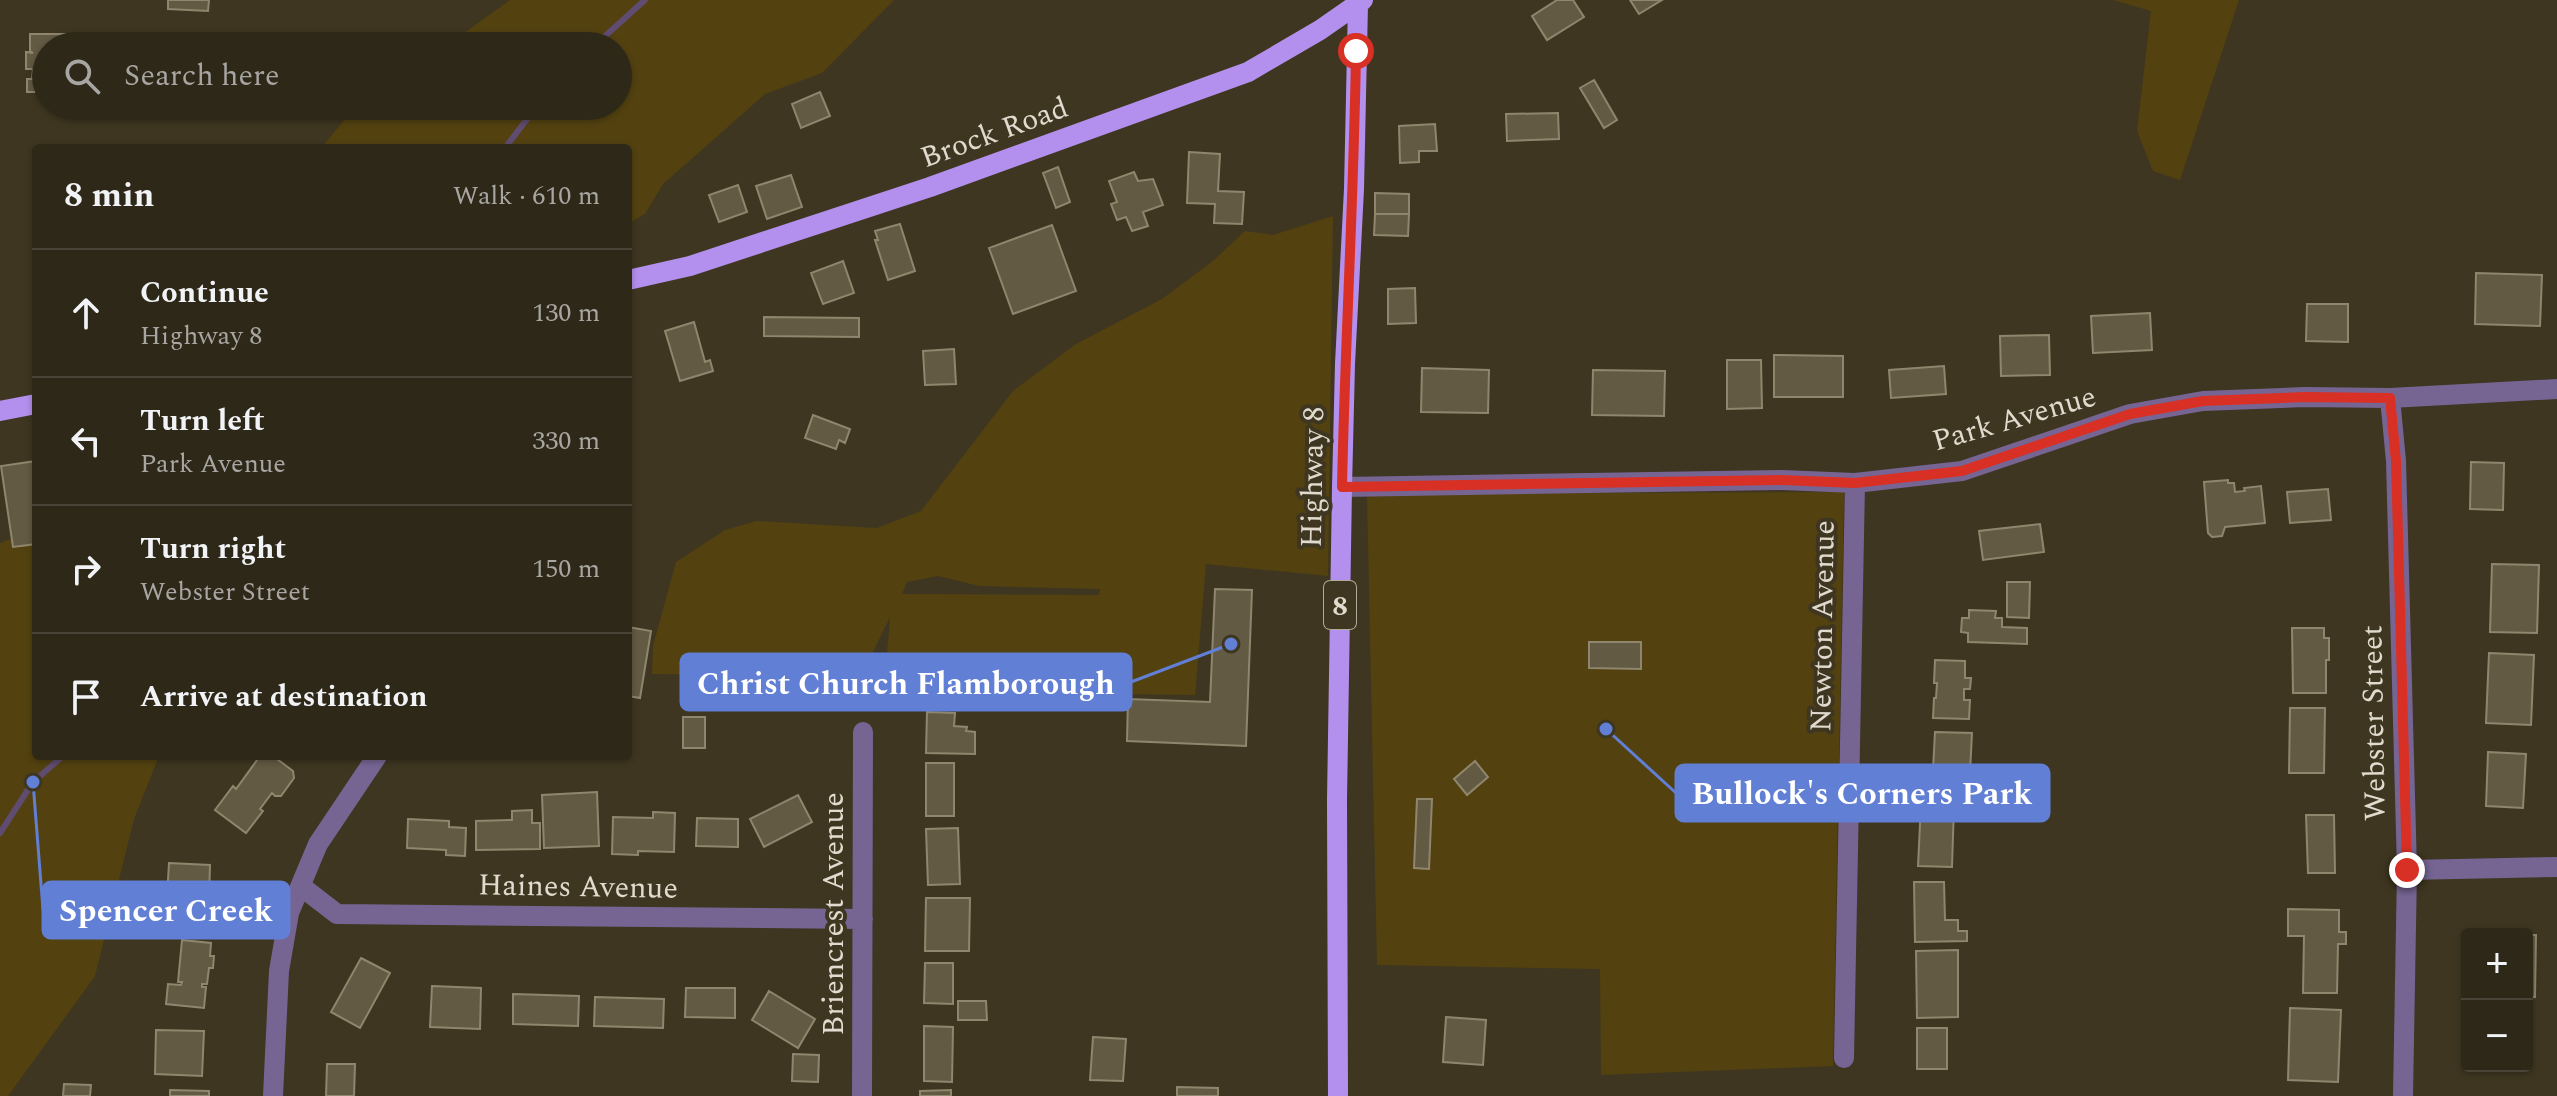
<!DOCTYPE html>
<html lang="en">
<head>
<meta charset="utf-8">
<style>
  body { margin:0; font-family:Spectral,serif; background:#363021; color:#f1f3f6 }
  .controls { position:absolute; right:24px; bottom:24px; display:grid; overflow:hidden; border-radius:8px; box-shadow:0 2px 6px #0004 }
  .controls button { width:72px; height:72px; display:grid; place-items:center; padding:0; border:0; border-bottom:2px solid #494437; background:#2e2818; color:#f1f3f6; font:40px sans-serif }
  .stop { position:absolute; width:24px; height:24px; margin:-18px; border:6px solid #d93025; border-radius:50%; background:#fff }
  .stop.end { background:#d93025; border-color:#fff; box-shadow:0 2px 8px #0008 }
  .list { margin:0; padding:0; list-style:none }
  h2 { display:flex; justify-content:space-between; align-items:center; height:104px; margin:0; padding:0 32px; font-size:34px }
  h2 small { font-size:26px; font-weight:400; color:#a7a6a2 }
  .list li { display:grid; grid-template-columns:52px 1fr auto; gap:24px; align-items:center; box-sizing:border-box; height:128px; padding:0 32px; border-top:2px solid #494437 }
  .list b { display:block; font-size:30px; white-space:nowrap }
  .list p { margin:0; font-size:26px; white-space:nowrap; color:#a7a6a2 }
  .list em { font-size:26px; font-style:normal; color:#a7a6a2 }
  .icon { flex:none; width:44px; height:44px; fill:none; stroke:currentColor; stroke-width:2; stroke-linecap:round; stroke-linejoin:round }
  .map { position:relative; flex:none; width:2557px; height:1096px; overflow:hidden }
  .search { position:absolute; background:#2e2818; box-shadow:0 2px 6px #0004; left:32px; top:32px; width:600px; height:88px; display:flex; align-items:center; gap:20px; box-sizing:border-box; padding:0 28px; border-radius:44px; color:#a7a6a2; font-size:30px }
  .panel { position:absolute; background:#2e2818; box-shadow:0 2px 6px #0004; left:32px; top:144px; width:600px; height:616px; border-radius:8px }
  .map>svg:first-child { display:block }
</style>
</head>
<body>
<div class="map">
<svg width="2557" height="1096" viewBox="0 0 2557 1096">
  <rect width="100%" height="100%" fill="#3e3620"/>
  <!-- green -->
  <path fill="#534210" fill-rule="evenodd" d="M510 0H894L822 73 765 94 663 184 645 214 628 224V148H321L346 118 363 106H618V46H446Z
    M2113 0H2239L2180 180 2153 171 2137 131 2151 11Z
    M1333 216 1328 576 1206 564 1195 695 884 691 890 617 861 676 652 674 653 646 676 562 725 530 757 521 877 528 921 511 1013 391 1076 344 1162 299 1213 261 1245 231 1273 235ZM938 576 979 586 1100 589 1099 595 902 594 907 582Z
    M1844 492 1833 1066 1601 1075 1600 969 1377 965 1367 494Z
    M36 530V756H159L134 819 95 976 8 1096H0V543Z"/>
  <g fill="none" stroke-linecap="round" stroke-linejoin="round">
    <!-- stream -->
    <path stroke="#604c70" stroke-width="6" d="M594 46 645 0
      M505 148 537 106
      M0 833 33 782 63 756"/>
  </g>
  <!-- building -->
  <path fill="#635a43" stroke="#8f866d" stroke-width="2" d="M168 0H209L208 11 168 9Z
    M1557 0H1573L1584 17 1547 40 1532 16Z
    M1630 0H1662L1639 14Z
    M30 34H71L70 46H46V92H27V79H32L33 69H26V52L33 53 30 51Z
    M1594 80 1617 120 1604 128 1580 88Z
    M820 92 830 116 801 128 792 104Z
    M1558 113 1559 139 1507 141 1506 114Z
    M1435 124 1437 151H1419V162L1400 163 1399 126Z
    M1189 152 1220 154 1218 191 1244 192 1242 224 1214 223 1215 204 1187 203Z
    M1058 167 1070 202 1056 208 1043 173Z
    M1134 172 1138 181 1153 179 1163 205 1143 212 1148 226 1132 231 1126 217 1117 220 1111 204 1117 202 1109 181Z
    M791 175 802 207 767 219 756 186Z
    M738 185 747 212 719 222 709 195Z
    M1375 193 1409 194V214H1375Z
    M1375 214H1409L1408 236 1374 235Z
    M900 224 915 271 888 280 875 240H878L875 231Z
    M1052 225 1076 291 1013 314 989 248Z
    M843 261 854 293 823 304 811 273Z
    M2476 273 2542 275 2540 326 2475 324Z
    M1415 288 1416 323 1388 324V289Z
    M2307 304H2348V342L2306 341Z
    M2150 313 2152 350 2093 353 2091 316Z
    M764 317 859 318V337L764 336Z
    M694 322 705 362 710 360 713 371 680 381 665 331Z
    M2049 335 2050 375 2001 376 2000 336Z
    M954 349 956 384 925 385 923 351Z
    M1774 355 1843 356V397H1774Z
    M1727 360H1761L1762 408 1727 409Z
    M1944 366 1946 394 1891 398 1889 370Z
    M1422 368 1489 370 1488 413 1421 412Z
    M1593 370 1665 371 1664 416 1592 415Z
    M813 415 850 429 845 443 839 440 836 449 805 438Z
    M36 461V544L13 547 1 466Z
    M2471 462 2504 463 2503 510 2470 509Z
    M2228 480V483H2234L2235 492 2245 491 2244 488 2261 486 2265 523 2225 527 2222 536 2212 537 2208 533 2204 482Z
    M2328 489 2331 520 2290 523 2287 492Z
    M2040 524 2044 552 1983 560 1979 531Z
    M2492 564 2539 565 2537 633 2490 632Z
    M2007 582H2030L2029 618 2007 617Z
    M1215 589 1252 590 1246 746 1127 741 1128 699 1210 702Z
    M1969 610 1996 611 1995 618H2002V627L2027 628V644L1968 642V633L1961 632 1962 618H1969Z
    M628 627 651 631 640 698 628 696Z
    M2292 628H2324V638H2329V660H2326V693H2293Z
    M1589 642H1641V669L1589 668Z
    M2489 653 2534 655 2531 725 2486 723Z
    M1935 660 1965 661V678H1971L1970 689H1964V700H1970L1969 719 1933 718 1934 698H1936L1937 683H1934Z
    M2290 708H2325L2324 773H2289Z
    M927 712 955 713 954 726 967 727 966 731 975 732V754L926 753Z
    M683 717H705V748H683Z
    M1935 732 1972 733 1969 791 1932 789Z
    M2488 752 2526 754 2523 808 2486 806Z
    M260 756H273L293 771 294 778 281 796H275L272 793 260 809 263 811 246 833 215 810 233 786 236 789Z
    M1475 761 1488 777 1467 795 1454 779Z
    M926 763H954V816H926Z
    M597 792 599 846 544 848 542 795Z
    M798 795 812 822 764 847 750 819Z
    M1417 799H1432L1429 869 1414 868Z
    M1921 804 1954 805 1952 867 1918 866Z
    M532 810V823H540V849L476 850V821L512 820V811Z
    M653 812 675 813 674 852 638 851V855L612 854 613 817 653 818Z
    M2306 815H2334L2335 873H2308Z
    M697 818 738 819V847L696 846Z
    M408 819 449 821V827L466 828 465 856 446 855V850L407 848Z
    M958 828 960 884 928 885 926 829Z
    M169 863 210 865 209 899 167 897Z
    M1914 882H1944L1945 920H1958V931H1967V941L1915 942Z
    M926 898H970L969 951H925Z
    M2288 909 2339 910V932H2346V944H2338L2337 993H2303L2304 936H2288Z
    M2527 935H2536L2535 997 2527 996Z
    M182 940 211 943 210 956H214L213 968H209L207 984H202V987H206L204 1008 166 1004 168 984 181 985 182 982H178Z
    M1958 950V1017L1917 1018 1916 951Z
    M361 958 390 973 360 1028 331 1012Z
    M925 963H953V1004L924 1003Z
    M432 986 481 988 480 1029 430 1027Z
    M686 988H735V1018L685 1017Z
    M769 991 815 1019 798 1048 752 1020Z
    M513 994 579 996 578 1026 513 1024Z
    M595 997 664 999 663 1028 594 1026Z
    M958 1001H986L987 1020H958Z
    M2290 1008 2341 1010 2338 1082 2288 1080Z
    M1446 1017 1486 1020 1483 1065 1443 1062Z
    M924 1026 953 1027 952 1082 924 1081Z
    M1917 1028H1947V1069H1917Z
    M156 1030 204 1031 202 1076 155 1074Z
    M1093 1037 1126 1039 1123 1081 1090 1080Z
    M793 1054 819 1055 818 1082 792 1081Z
    M327 1064H355L354 1096H326Z
    M64 1084 91 1085 90 1096H63Z
    M1177 1087 1218 1088V1096H1177Z
    M170 1090 209 1091V1096H170Z
    M951 1090V1096H920V1091Z"/>
  <g fill="none" stroke-linecap="round" stroke-linejoin="round">
    <!-- minor -->
    <path stroke="#766593" stroke-width="20" d="M2390 398 2396 461 2407 870 2403 1096
      M1342 487 1782 480 1855 483 1962 471 2130 414 2203 401 2305 397 2390 398 2557 389
      M2407 870 2557 867
      M302 887 337 914 863 919
      M1844 1058 1855 483
      M273 1096 279 971 289 913 318 844 377 756
      M862 1096 863 732"/>
    <!-- major -->
    <path stroke="#b490ee" stroke-width="20" d="M628 280 690 266 930 187 1248 72 1320 30 1363 0
      M0 411 36 404
      M1338 1096 1337 800 1342 487 1345 364 1354 189 1358 4"/>
  </g>
  <g fill="none" stroke-linecap="round" stroke-linejoin="round">
    <!-- route -->
    <path stroke="#d93025" stroke-width="10" d="M1356 51C1354 196 1345 342 1342 487L1782 480 1855 483 1962 471 2130 414 2203 401 2305 397 2390 398 2396 461 2407 870"/>
  </g>
  <g text-anchor="middle" stroke-width="8" stroke-linejoin="round" paint-order="stroke">
    <!-- shield labels -->
    <rect fill="#3e3620" stroke="#afaa9a" stroke-width="2" x="1324" y="581" width="32" height="48" rx="6"/>
    <g font-size="28" font-weight="bold" fill="#e0dbce">
      <text x="1340" y="615">8</text>
    </g>
    <!-- street labels -->
    <g font-size="30" fill="#e0dbce" stroke="#3e3620">
      <text transform="translate(994 132) rotate(-20)" y="10">Brock Road</text>
      <text transform="translate(2014 418) rotate(-16)" y="10">Park Avenue</text>
      <text transform="translate(1312 477) rotate(-89)" y="10">Highway 8</text>
      <text transform="translate(1822 626) rotate(-89)" y="10">Newton Avenue</text>
      <text transform="translate(2373 723) rotate(-91)" y="10">Webster Street</text>
      <text transform="translate(578 886) rotate(1)" y="10">Haines Avenue</text>
      <text transform="translate(833 914) rotate(-90)" y="10">Briencrest Avenue</text>
    </g>
  </g>
  <!-- callouts -->
  <path fill="none" stroke="#617fd4" stroke-width="3" d="M1231 644L1131 682M1606 729L1676 793M33 782L43 910"/>
  <g fill="#617fd4" stroke="#3e3620" stroke-width="3">
    <circle cx="1231" cy="644" r="8"/>
    <circle cx="1606" cy="729" r="8"/>
    <circle cx="33" cy="782" r="8"/>
  </g>
  <g fill="#617fd4" stroke="#617fd4" stroke-width="3">
    <rect x="681" y="654" width="450" height="56" rx="8"/>
    <rect x="1676" y="765" width="373" height="56" rx="8"/>
    <rect x="43" y="882" width="246" height="56" rx="8"/>
  </g>
  <g font-size="32" text-anchor="middle" font-weight="bold" fill="#fff">
    <text x="906" y="694">Christ Church Flamborough</text>
    <text x="1862" y="804">Bullock's Corners Park</text>
    <text x="166" y="921">Spencer Creek</text>
  </g>
</svg>
<div class="controls">
<button>+</button>
<button>−</button>
</div>
<div class="stop" style="left:1356px;top:51px"></div>
<div class="stop end" style="left:2407px;top:870px"></div>
<div class="search"><svg class="icon" aria-label="search" viewBox="0 0 24 24"><circle cx="10" cy="10" r="6"/><path d="M15 15l6 6"/></svg>Search here</div>
<section class="panel">
<h2>8 min<small>Walk · 610 m</small></h2>
<ul class="list">
<li><svg class="icon" aria-label="ahead" viewBox="0 0 24 24"><path d="M12 20V5M6 11l6-6 6 6"/></svg><div><b>Continue</b><p>Highway 8</p></div><em>130 m</em></li>
<li><svg class="icon" aria-label="left" viewBox="0 0 24 24"><path d="M17 20v-9H6M10 6l-5 5 5 5"/></svg><div><b>Turn left</b><p>Park Avenue</p></div><em>330 m</em></li>
<li><svg class="icon" aria-label="right" viewBox="0 0 24 24"><path d="M7 20v-9h11M14 6l5 5-5 5"/></svg><div><b>Turn right</b><p>Webster Street</p></div><em>150 m</em></li>
<li><svg class="icon" aria-label="arrive" viewBox="0 0 24 24"><path d="M6 21V4h12l-3 4 3 4H6"/></svg><div><b>Arrive at destination</b></div></li>
</ul>
</section>
</div>
</body>
</html>
